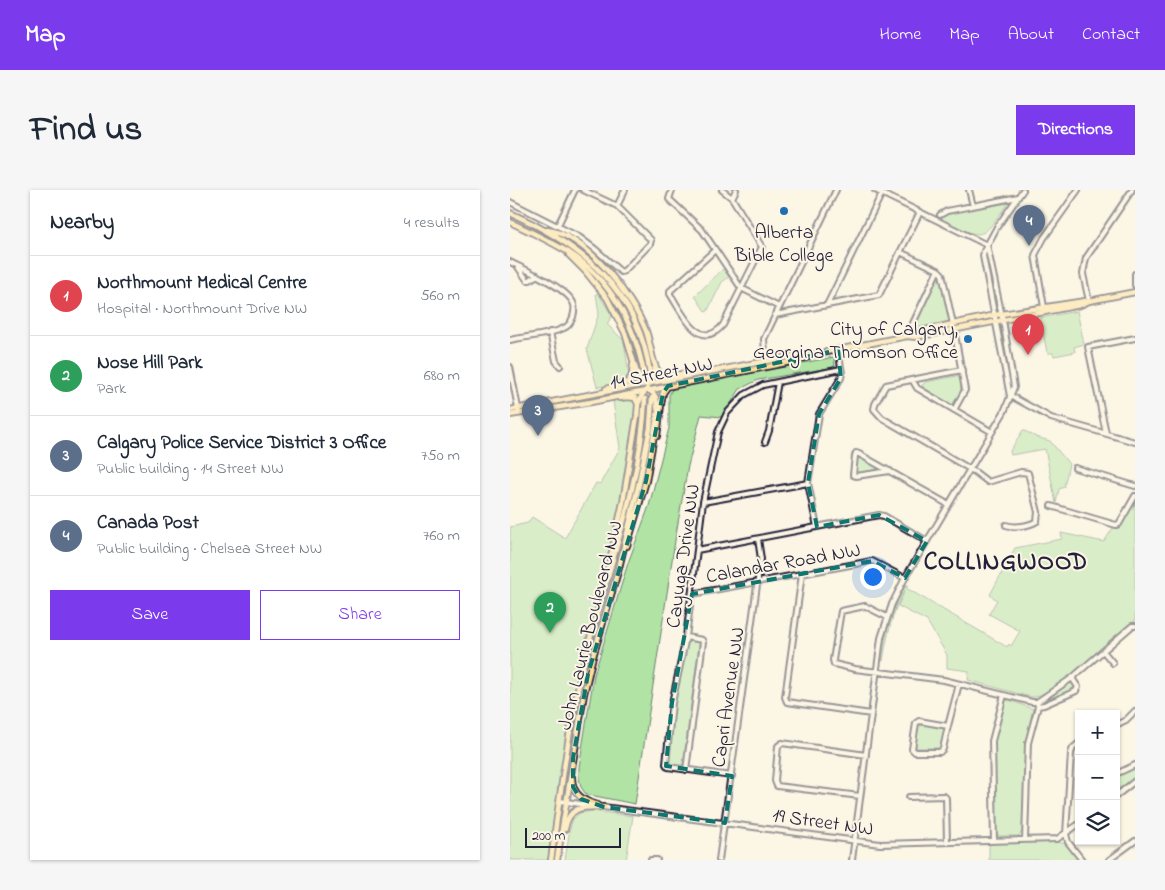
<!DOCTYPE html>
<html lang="en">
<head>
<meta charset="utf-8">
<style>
  body { margin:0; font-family:"Indie Flower",sans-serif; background:#f6f6f7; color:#1f2937 }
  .controls { position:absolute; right:15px; bottom:15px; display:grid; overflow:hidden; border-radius:0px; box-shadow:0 1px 4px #0004 }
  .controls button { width:45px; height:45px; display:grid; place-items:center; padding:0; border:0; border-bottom:1px solid #e0e1e3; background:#fff; color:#1f2937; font:25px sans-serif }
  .scale { position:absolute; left:15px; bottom:12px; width:96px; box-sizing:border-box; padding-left:5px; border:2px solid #22223b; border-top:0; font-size:14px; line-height:18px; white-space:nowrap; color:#22223b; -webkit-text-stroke:4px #fcf5e5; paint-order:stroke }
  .you { position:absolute; left:362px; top:386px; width:18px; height:18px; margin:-12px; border:4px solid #fff; border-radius:50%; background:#1a73e8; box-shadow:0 0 0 8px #1a73e833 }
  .badge { display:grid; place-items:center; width:32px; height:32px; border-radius:50%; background:#7c3aed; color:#fff; font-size:16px; font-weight:700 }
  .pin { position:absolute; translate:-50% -41px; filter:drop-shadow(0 1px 2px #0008) }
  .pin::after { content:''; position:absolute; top:26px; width:18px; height:15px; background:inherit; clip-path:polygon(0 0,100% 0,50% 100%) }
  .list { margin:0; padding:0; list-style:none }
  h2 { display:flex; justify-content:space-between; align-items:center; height:65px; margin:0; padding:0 20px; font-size:21px }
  h2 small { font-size:16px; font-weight:400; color:#747a83 }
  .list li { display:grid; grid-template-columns:32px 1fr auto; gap:15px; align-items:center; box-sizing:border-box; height:80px; padding:0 20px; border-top:1px solid #e0e1e3 }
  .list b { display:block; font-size:19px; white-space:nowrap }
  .list p { margin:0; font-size:16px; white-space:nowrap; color:#747a83 }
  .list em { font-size:16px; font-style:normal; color:#747a83 }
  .actions { display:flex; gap:10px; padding:15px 20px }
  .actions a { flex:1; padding:11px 0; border:1px solid #7c3aed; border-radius:0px; text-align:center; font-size:18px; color:#7c3aed }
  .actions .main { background:#7c3aed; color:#fff }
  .icon { flex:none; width:28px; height:28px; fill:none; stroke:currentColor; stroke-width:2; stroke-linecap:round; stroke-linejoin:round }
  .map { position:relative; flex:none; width:625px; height:670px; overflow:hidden; border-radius:0px }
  header { display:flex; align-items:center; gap:30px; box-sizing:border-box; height:70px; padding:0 25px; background:#7c3aed; color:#fff }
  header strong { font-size:24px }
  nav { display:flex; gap:28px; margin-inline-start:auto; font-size:18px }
  .intro { display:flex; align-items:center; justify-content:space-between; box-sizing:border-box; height:120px; padding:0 30px }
  h1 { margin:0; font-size:35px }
  .button { padding:12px 22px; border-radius:0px; background:#7c3aed; color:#fff; font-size:18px; font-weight:700 }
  main { display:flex; gap:30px; padding:0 30px }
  aside { flex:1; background:#fff; border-radius:0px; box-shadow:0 1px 4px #0004 }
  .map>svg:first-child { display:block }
</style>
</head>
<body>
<header>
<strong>Map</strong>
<nav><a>Home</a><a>Map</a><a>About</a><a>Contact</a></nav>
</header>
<div class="intro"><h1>Find us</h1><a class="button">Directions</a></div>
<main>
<aside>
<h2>Nearby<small>4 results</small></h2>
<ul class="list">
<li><span class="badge" style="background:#e0444e">1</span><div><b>Northmount Medical Centre</b><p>Hospital · Northmount Drive NW</p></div><em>560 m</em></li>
<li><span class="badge" style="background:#2e9e5b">2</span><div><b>Nose Hill Park</b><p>Park</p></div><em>680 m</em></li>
<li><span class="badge" style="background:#5c6f8a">3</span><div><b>Calgary Police Service District 3 Office</b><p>Public building · 14 Street NW</p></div><em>750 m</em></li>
<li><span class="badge" style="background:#5c6f8a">4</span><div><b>Canada Post</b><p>Public building · Chelsea Street NW</p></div><em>760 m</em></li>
</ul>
<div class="actions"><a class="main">Save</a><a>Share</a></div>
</aside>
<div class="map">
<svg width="625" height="670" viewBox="0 0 625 670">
  <rect width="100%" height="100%" fill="#fcf5e5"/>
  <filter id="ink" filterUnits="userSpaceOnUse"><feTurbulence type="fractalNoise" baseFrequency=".02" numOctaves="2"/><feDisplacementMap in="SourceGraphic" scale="10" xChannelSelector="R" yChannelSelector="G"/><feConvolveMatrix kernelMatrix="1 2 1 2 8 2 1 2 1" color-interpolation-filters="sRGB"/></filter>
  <g filter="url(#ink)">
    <!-- green -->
    <path fill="#b0e3a4" stroke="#698270" d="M498 13C469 53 475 49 431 30L436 24Z
      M213 79 219 87 212 92 197 122 195 121 185 106Z
      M429 89 431 91 439 132 405 139 404 136 426 91Z
      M88 103 102 126 97 134 114 151 119 186C113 196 98 195 87 197L77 159 89 123 86 104Z
      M567 121 574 154 564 157 565 162 544 166 543 163H539L537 162 530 128Z
      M324 167 325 177 248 190 230 199 212 227 191 225 178 276 166 344 125 614 80 605 75 603 71 597 69 588V577L84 485 118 373 139 316 159 238V205L163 198Z
      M447 186 450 190C452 200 451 210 442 216L412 198 413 194 416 192Z
      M120 208 126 213V217L120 262 102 355 67 492 39 670H0V337L18 333 22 327 55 348 86 293 90 294 110 258 103 211Z
      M513 240 526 247 540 251 559 274 554 297 549 299 546 313 535 259 501 265 500 261Z
      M348 267C354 267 364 273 367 278L366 280 349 284C343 281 344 271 348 267Z
      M625 311V432H623C606 447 539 509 521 507L458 490 459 481 437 478V465L417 431 388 416 395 400C382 421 377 447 373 471H372C375 444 381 419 396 395H398L396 398 497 457 499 454 501 456 510 441 479 424 487 410 480 405 505 358 552 349 551 343 594 352 603 338H609Z
      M181 451 189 453V456L173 574 171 576 161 575 159 572 164 514 177 454Z
      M561 493 564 496 562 500 533 512Z
      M499 510 523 519 515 553 512 641 509 646H489L486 642 485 550 494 512Z
      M414 534 433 538 434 544 429 558H407L406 556 408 537Z
      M622 579H625V588L612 598 608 597C604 585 613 583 622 579Z
      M81 621 123 626 116 670H55L60 638 63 629 70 623Z
      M548 652 556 654 569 670H479V657L481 653Z"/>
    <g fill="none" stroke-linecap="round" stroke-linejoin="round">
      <defs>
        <path id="minor" d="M73 0 107 16
          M162 0 159 9 192 40 231 98 269 117
          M459 0 463 16
          M222 8 226 0
          M0 12 69 47 85 59 111 82 114 81 140 54 141 50 107 16 115 0
          M430 25 437 21 508 7
          M48 35 65 0
          M205 60 160 101V104C172 122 189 163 213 135L252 57 222 8 212 0
          M390 62 428 80 432 84 443 134
          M0 72C14 79 60 99 64 115 65 118 64 123 63 127 61 132 59 136 54 138 38 146 17 146 0 150
          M8 77 17 90H20L27 85
          M625 84V95
          M579 111 573 84 576 68 622 0
          M317 115 372 3
          M534 117 525 65 534 48 568 0
          M265 125 369 105 410 22
          M444 139 455 200 444 220
          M40 142 46 171 50 176
          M397 146 428 80
          M262 170 255 163 254 149 326 0
          M0 177 9 223
          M452 180 376 195 365 214 364 219 372 228 465 282 478 292 511 282 518 283 528 322 527 331C519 336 505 338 496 335
          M403 191 407 198 482 242
          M500 206 473 66 474 61 487 37 513 0
          M501 206 541 228 625 252
          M596 243 578 157 625 148
          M255 252 259 241 268 192
          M565 278 625 296
          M380 281 346 286 343 285 345 266 346 263 349 264 434 312 438 315
          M193 312 298 293
          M541 316 606 335 609 334 625 306
          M307 337 298 293 309 224 331 188 332 183 328 160
          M187 360 369 325 374 326 417 351
          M292 384 275 507 277 512 361 524
          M182 404 362 371 395 388
          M377 427 355 416 331 421 323 470 324 474 345 479 434 490 522 512H527L562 488 622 436H625
          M176 447 192 450 193 452 176 580
          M593 461 603 473
          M528 516 534 515 566 501 568 497 562 488
          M409 531 438 536 433 559 430 562H405L402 559 406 533Z
          M606 535 616 530 625 521
          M438 536 449 494
          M569 553 563 558 561 563 556 644 558 652 572 670
          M606 584 625 575
          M222 586 158 577 156 574 162 513 176 447 193 312 208 242 217 223 234 205 253 195 331 179
          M350 606 267 596 265 591 268 556 272 553 356 565
          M606 606 625 591
          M399 607 434 606 436 608 437 652
          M50 611 84 616
          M93 617 370 654 547 649 569 634
          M515 650 518 553 528 516 527 512
          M484 651 482 551 494 505
          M141 670H147
          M209 670 248 388 251 369 248 349
          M342 670 371 448 382 414 395 388 494 222 504 197 494 136 477 55 365 0
          M599 670 625 651"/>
        <path id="major" d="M0 23C72 55 129 101 140 184
          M0 32C19 41 40 51 58 62 100 89 126 136 134 185
          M37 40C77 45 122 106 136 141 141 154 142 180 153 186L173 184
          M59 65 76 82 97 108 115 143 126 180 130 187 139 194
          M399 145 406 142 485 125 575 111
          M137 195 142 188 145 178
          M96 199 118 192 122 185 123 174
          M128 214 132 205 137 199
          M0 220 282 166 307 164 397 146 406 147 570 115 579 111 625 102
          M0 225 81 212 281 172 298 167
          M147 246 152 208 153 203 158 196
          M117 356 136 291 148 222 146 208 143 203 137 199
          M96 389 113 312 127 226 128 214 125 208 118 207 110 208
          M62 587C62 604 73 611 88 615
          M55 639C59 615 74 617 94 617
          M41 670C51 601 59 531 76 464 97 380 131 297 135 209
          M47 670 74 504 82 470 109 378 129 293 140 238 142 208"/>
      </defs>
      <!-- minor casing -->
      <use href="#minor" stroke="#22223b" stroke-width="8"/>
      <!-- major casing -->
      <use href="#major" stroke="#22223b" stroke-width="8"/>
      <!-- minor -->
      <use href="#minor" stroke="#fcf5e5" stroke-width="4"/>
      <!-- major -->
      <use href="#major" stroke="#fedd96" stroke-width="4.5"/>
    </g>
  </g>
  <!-- marked area -->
  <path d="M0 0H625V670H0ZM328 160 331 188 309 224 298 293 307 337 369 325 417 351 395 388 362 371 182 404 162 513 156 576 222 586 215 633 94 617 71 609 63 597V568L78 484 136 291 153 203 158 196Z" fill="#fcf5e5" fill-opacity=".55" fill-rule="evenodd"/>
  <path fill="none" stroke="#0f766e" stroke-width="4" stroke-dasharray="10 6" stroke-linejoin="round" d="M328 160 331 188 309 224 298 293 307 337 369 325 417 351 395 388 362 371 182 404 162 513 156 576 222 586 215 633 94 617 71 609 63 597V568L78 484 136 291 153 203 158 196Z"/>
  <!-- markers -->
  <g fill="#1f6fb2" stroke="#fcf5e5" stroke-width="2">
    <circle cx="274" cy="21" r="5"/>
    <circle cx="458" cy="149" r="5"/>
  </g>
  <g text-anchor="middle" stroke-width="4" stroke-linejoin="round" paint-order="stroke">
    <!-- poi labels -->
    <g font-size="20" fill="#22223b" stroke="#fcf5e5">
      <text x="274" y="48">Alberta<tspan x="274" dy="23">Bible College</tspan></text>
      <text x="448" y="145" text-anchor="end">City of Calgary,<tspan x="448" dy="23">Georgina Thomson Office</tspan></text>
    </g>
    <!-- street labels -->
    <g font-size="20" fill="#22223b" stroke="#fcf5e5">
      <text transform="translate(151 182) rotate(-11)" y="7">14 Street NW</text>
      <text transform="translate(172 366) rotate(-82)" y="7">Cayuga Drive NW</text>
      <text transform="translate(273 372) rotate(-10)" y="7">Calandar Road NW</text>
      <text transform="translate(79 435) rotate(-76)" y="7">John Laurie Boulevard NW</text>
      <text transform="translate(217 507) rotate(-82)" y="7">Capri Avenue NW</text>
      <text transform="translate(313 631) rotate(8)" y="7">19 Street NW</text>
    </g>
    <!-- district labels -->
    <g font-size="25" font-weight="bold" letter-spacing="1" fill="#22223b" stroke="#fcf5e5">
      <text x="496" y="379">COLLINGWOOD</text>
    </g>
  </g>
</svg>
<div class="controls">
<button>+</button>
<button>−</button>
<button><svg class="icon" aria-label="layers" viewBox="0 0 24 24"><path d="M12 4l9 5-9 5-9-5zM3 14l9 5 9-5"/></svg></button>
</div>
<div class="scale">200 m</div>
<div class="you"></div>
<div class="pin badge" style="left:518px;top:165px;background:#e0444e">1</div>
<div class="pin badge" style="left:40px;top:443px;background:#2e9e5b">2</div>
<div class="pin badge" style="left:28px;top:246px;background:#5c6f8a">3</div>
<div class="pin badge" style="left:519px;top:56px;background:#5c6f8a">4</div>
</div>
</main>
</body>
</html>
